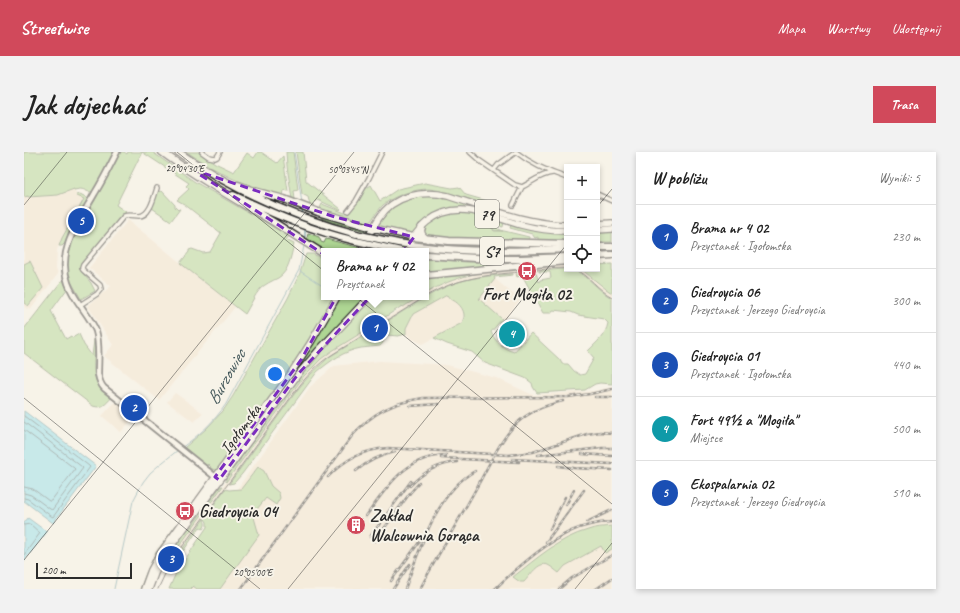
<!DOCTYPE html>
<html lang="pl">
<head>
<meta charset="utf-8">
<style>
  body { margin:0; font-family:Caveat,sans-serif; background:#f2f2f2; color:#222 }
  .controls { position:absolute; right:12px; top:12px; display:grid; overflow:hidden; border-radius:0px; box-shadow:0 2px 6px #0003 }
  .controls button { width:36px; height:36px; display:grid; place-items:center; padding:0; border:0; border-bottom:1px solid #e0e0e0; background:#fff; color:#222; font:20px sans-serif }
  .scale { position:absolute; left:12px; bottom:10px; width:96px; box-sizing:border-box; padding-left:4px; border:2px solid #2b2b2b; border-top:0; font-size:11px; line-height:14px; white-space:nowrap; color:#2b2b2b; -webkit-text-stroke:3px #f7f3e8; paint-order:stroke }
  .you { position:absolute; left:251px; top:222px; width:14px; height:14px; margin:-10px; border:3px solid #fff; border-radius:50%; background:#1a73e8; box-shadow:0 0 0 6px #1a73e833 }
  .badge { display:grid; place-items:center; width:26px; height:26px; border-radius:50%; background:#d1495b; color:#fff; font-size:13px; font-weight:700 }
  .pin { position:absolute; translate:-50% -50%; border:2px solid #fff; box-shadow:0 1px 4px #0006 }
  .popup { position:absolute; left:297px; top:96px; width:108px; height:52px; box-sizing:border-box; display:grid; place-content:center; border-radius:0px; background:#fff; filter:drop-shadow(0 1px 3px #0005); font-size:13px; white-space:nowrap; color:#767676 }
  .popup b { font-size:15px; color:#222 }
  .popup::after { content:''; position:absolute; left:50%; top:100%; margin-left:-8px; border:8px solid transparent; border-top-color:#fff }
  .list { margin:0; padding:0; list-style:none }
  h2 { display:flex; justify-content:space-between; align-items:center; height:52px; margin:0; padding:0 16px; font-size:17px }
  h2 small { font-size:13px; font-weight:400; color:#767676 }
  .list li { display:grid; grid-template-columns:26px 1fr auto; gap:12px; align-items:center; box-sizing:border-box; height:64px; padding:0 16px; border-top:1px solid #e0e0e0 }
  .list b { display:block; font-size:15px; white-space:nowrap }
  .list p { margin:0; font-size:13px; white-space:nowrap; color:#767676 }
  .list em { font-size:13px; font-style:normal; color:#767676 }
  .icon { flex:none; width:22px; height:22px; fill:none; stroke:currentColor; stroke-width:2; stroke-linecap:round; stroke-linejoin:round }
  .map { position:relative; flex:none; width:588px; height:437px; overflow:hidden; border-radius:0px }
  header { display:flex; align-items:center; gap:24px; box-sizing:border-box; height:56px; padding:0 20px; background:#d1495b; color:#fff }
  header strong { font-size:19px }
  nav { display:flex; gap:22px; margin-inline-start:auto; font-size:14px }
  .intro { display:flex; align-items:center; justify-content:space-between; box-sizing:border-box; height:96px; padding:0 24px }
  h1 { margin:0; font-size:28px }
  .button { padding:10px 18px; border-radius:0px; background:#d1495b; color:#fff; font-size:14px; font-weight:700 }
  main { display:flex; gap:24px; padding:0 24px }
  aside { flex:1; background:#fff; border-radius:0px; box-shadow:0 2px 6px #0003 }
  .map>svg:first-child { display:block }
</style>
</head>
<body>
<header>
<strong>Streetwise</strong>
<nav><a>Mapa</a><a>Warstwy</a><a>Udostępnij</a></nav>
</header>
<div class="intro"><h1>Jak dojechać</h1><a class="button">Trasa</a></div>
<main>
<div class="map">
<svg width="588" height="437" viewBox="0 0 588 437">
  <rect width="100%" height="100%" fill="#f7f3e8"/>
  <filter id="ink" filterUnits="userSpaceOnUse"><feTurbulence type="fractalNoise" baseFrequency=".025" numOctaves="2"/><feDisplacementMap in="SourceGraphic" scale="8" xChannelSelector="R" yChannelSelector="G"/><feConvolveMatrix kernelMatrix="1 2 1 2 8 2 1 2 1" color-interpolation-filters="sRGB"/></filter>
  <g filter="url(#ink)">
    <!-- built -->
    <path fill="#f2e4cf" d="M50 37 53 44 60 47 38 86 33 98 32 116 34 122 7 157 5 155 3 157 0 154V45L4 44 5 45H12L33 43Z
      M104 68 211 155 135 248 80 204 89 193 64 154 87 134 65 116Z
      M543 113V117L464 124 449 126 412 139 362 170 360 167 395 145H402V141L407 138 423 131 435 126 461 121Z
      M547 117H557L559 118 582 137 588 141V146L579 140 556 121Z
      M471 127 496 148 480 168 454 147Z
      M423 142 426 147 431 148 437 156 440 161 438 171 399 192 386 186 382 182V176L389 162Z
      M358 168 360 171 310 202 294 214 281 228 205 332 150 407 143 419 140 417 153 397 280 224 293 211 303 202Z
      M356 209 423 213 472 226 509 243 571 239 588 235V437H147L158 414 286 235 310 214Z
      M151 241 179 261 170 270 143 250Z
      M94 249 99 254 98 255 100 257 110 265 97 280 78 264 90 251Z"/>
    <!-- green -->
    <path fill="#aed693" stroke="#6c805f" d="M0 0H90L70 39C64 42 62 37 56 37 54 37 52 38 50 38V37L34 43 4 45V44L0 45Z
      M96 0H100L103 2 104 0H118L92 53 102 60 98 63 75 91 55 117 67 131 71 139 57 147 44 124 43 106 45 96 55 75Z
      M118 0H128L171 30 265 84 262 88 270 92C267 103 265 120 254 126 248 129 241 132 236 137 230 144 226 154 221 162L156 111 165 100V98L168 97 179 101 186 100 197 81 160 52 153 48 165 37 162 34 165 31Z
      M163 0H174L191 11 210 20 223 1 230 6 234 0H237L253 11 259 4 264 39 260 38 259 45C251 42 243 40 235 38 209 28 185 15 163 0Z
      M262 0H269L274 38 270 39 271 48 268 47 263 14Z
      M272 0H279L282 29 317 57 316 58 294 48 292 49 289 51V52L291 55 286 53 284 45 278 42Z
      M401 31 428 36 435 35 442 43 463 49V50C452 51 443 46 433 43 424 41 415 38 405 37 390 37 371 43 359 53 354 58 350 65 346 70L304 59 296 56 298 52 321 61 326 59 340 38 347 33 356 49 374 37Z
      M138 39 151 53V55L154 58 155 57H156L147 69 128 56 134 40Z
      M56 42 62 45 64 49 63 51 45 80 41 91 38 94H35L38 86 60 47 53 44 52 43Z
      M410 43 543 75V77L520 75 429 56 390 81 353 74C360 60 375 48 391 45 397 43 404 44 410 43Z
      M432 60 453 61 464 66V67L466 68 465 72 470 79H480L505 85V88H514V85L511 86 508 82 486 76 487 73 480 70 479 75 474 74 473 76 479 79 470 78 466 72 467 69 473 70V69H479L543 81V90L424 87 400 83 399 77C408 67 420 64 432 60Z
      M297 64 345 77 346 80 308 70 297 66Z
      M588 79V90H573V80Z
      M284 81 295 85 297 90 300 91 302 87 337 96 335 99H302L283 87Z
      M282 102H289L295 105H297L300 106V145H310L278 202 196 316 191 318 186 316 187 315 184 312 182 314 160 296 182 277 199 259 209 244 264 146 276 121Z
      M402 107 443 110H505L402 121Z
      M6 109 19 136 4 154 0 151V112Z
      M543 111V113H537V112L511 115V116C490 118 467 118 446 123 430 127 416 133 402 141V125Z
      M588 112V141L582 137 557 117H573V113Z
      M540 117C544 117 549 117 552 119 566 125 574 139 588 146V232L576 231 571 232 561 238 513 241 509 235 508 231 501 226 461 211 448 200 423 192 410 186 438 171C438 171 440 165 440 165 441 157 433 149 426 147L423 143 389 162 382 176V182L374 184 363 183 364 169 362 170C385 156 408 139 434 130 452 125 470 123 489 122V123L470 125 471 127 455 147 478 167 467 180C471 190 480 197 490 200L507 181 536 208 538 212H544L550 219 556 223 561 222 570 206 564 199C572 191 582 183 584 171L580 167 554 163 547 160 529 158 527 161H519L498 123 493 125 492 122 512 121 514 127 513 128 515 130 516 128 527 126 526 120H515V119Z
      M40 126 43 137 27 159 42 187 47 184 48 186 55 182 60 193 68 204 70 188 71 191C71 205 66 224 76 235 79 239 84 242 88 245 82 252 78 257 69 254L0 201V177Z
      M315 145H342L301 189 212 303 219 289Z
      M349 145H395L379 155 378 154 358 167V168L308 199 297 207 280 224 202 330V325L217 307 216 306 218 302 283 214Z
      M361 172C361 179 362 190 356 194 350 195 343 195 337 196 320 199 306 209 293 220L218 322 210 331 205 332 274 237 285 224 305 205 341 183 342 184 355 176H356Z
      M234 315 240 319 247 334 255 341 256 346 252 353 242 346 229 362 235 383 196 437H173L169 434 166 437H145L152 421 183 375V370L181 367 180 368C182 372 181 374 179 377L176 375 146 418 148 420V421L143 419 145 416 201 337 205 338 217 337Z
      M198 334H199L153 397H152C146 402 143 409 138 416L137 415C142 406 158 380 167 375L196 335Z
      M158 365V366L157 369 118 437H116L122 421 131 402Z
      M588 374V397L581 401 577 394 541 414 535 421C532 419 528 415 524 413 514 409 506 424 500 430H496L489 425C512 407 535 386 564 378 571 375 580 375 588 374Z"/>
    <!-- water -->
    <path fill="#8eddec" stroke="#66969f" d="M0 259 72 314 29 371 0 349Z
      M4 366 23 380 0 409V371Z"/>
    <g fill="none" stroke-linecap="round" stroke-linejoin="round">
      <!-- shore -->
      <path stroke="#537278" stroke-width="1" d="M0 264 65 314 66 315 29 365 27 364 4 347 0 346
        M0 270 58 315 59 316 28 358 26 357 7 343 0 341
        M0 278 50 316 51 317 27 349H25L9 337 0 335
        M0 373 6 372 16 381 0 403"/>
      <!-- stream -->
      <path stroke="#66969f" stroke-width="1" d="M270 0 278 51
        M278 56 279 63
        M281 87V76
        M276 119 300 135
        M157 296C174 284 190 270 202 252L275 118 280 94
        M90 437 109 349 119 330 126 321 134 314 154 298"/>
      <defs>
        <path id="minor" d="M178 0 185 5 191 6 193 5 196 0
          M446 0 456 9 491 33 498 35
          M492 0C507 12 525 20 543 26
          M470 18 474 13 492 0
          M573 42 588 49
          M489 53 498 35C508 30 517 22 529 21
          M324 59 332 49 345 26 358 0
          M56 153 73 142 77 137 76 133 59 118 58 116 59 113 100 64C105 62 110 64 115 64 126 64 130 45 133 36"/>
        <path id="tertiary" d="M93 0C86 14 79 28 71 41 56 68 32 98 44 131 50 149 65 162 72 179 76 192 74 208 74 222 75 227 76 232 80 236L194 327"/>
        <path id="primary" d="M573 72 588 71
          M349 76 390 85
          M573 78 588 77
          M337 99C343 88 348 76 355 66 370 43 399 38 424 44 463 56 502 72 543 73
          M379 99C387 89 393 78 403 70 433 46 465 64 497 73 512 77 527 79 543 79
          M120 437 127 418 137 400 267 221 287 190 313 145
          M125 437 133 416 145 397 275 221 293 200 345 145"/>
        <path id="motorway" d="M138 0C173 26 211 47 248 69 265 80 282 91 300 102
          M154 0C209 38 271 66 336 83
          M214 33 230 39 260 47 294 60 349 76
          M209 43C250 62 288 79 332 89
          M398 75C396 80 397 84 403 87
          M390 85 425 89 543 92
          M394 94C443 101 493 99 543 97
          M573 95H588
          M402 103 468 107H497L543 105
          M573 104 588 103
          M402 123 543 109"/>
      </defs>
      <!-- minor casing -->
      <use href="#minor" stroke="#2b2b2b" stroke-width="6"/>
      <!-- tertiary casing -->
      <use href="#tertiary" stroke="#2b2b2b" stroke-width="8"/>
      <!-- primary casing -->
      <use href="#primary" stroke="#2b2b2b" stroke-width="8"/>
      <!-- motorway casing -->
      <use href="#motorway" stroke="#2b2b2b" stroke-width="9"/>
      <!-- minor -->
      <use href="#minor" stroke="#f7f3e8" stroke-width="3.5"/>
      <!-- tertiary -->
      <use href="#tertiary" stroke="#f7f3e8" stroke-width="4.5"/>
      <!-- primary -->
      <use href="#primary" stroke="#f7f3e8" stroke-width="5.5"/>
      <!-- motorway -->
      <use href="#motorway" stroke="#f7f3e8" stroke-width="6"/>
      <!-- tram -->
      <path stroke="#2b2b2b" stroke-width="1" d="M551 117C565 123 574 138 588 145
        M402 144C433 126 462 123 497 120 512 118 528 116 543 116
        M134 437 141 422 150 406 270 241C281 226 293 212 309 202L401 145"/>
      <defs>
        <path id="rail" d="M571 245H588
          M386 254 415 252
          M558 302 588 304
          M514 303 578 296H588
          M417 306 495 310
          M488 307 588 312
          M534 314 550 316 588 318
          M332 319C344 309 357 303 371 300
          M304 325C321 307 338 298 364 296L485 303 509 300 563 282 576 280 588 281
          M386 334C399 320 414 312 433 310
          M542 353 550 338
          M342 364C364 334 380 305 422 303
          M563 370 588 358
          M526 377 541 345
          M346 385 387 329
          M351 389 386 341 395 331
          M522 390 560 338
          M367 429 396 389
          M217 437 328 284C349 260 368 251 399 246L544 245 566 242 588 237
          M369 437 386 412
          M381 437C395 399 413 339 451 319
          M396 437C414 402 435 368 454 333 465 313 477 286 493 271 506 259 522 253 539 249
          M471 437C484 424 497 413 511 402 536 383 556 371 588 370
          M535 437 548 426 588 403
          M572 437 588 426"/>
      </defs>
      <!-- rail casing -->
      <use href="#rail" stroke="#2b2b2b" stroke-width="2.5"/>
      <!-- rail -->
      <use href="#rail" stroke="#f7f3e8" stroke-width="1" stroke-dasharray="3" stroke-linecap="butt"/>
      <defs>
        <path id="motorway-bridge" d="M336 83 374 91 394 94
          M332 89 377 99"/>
      </defs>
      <!-- motorway-bridge casing -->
      <use href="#motorway-bridge" stroke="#2b2b2b" stroke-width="9" stroke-linecap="butt"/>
      <!-- motorway-bridge -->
      <use href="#motorway-bridge" stroke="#f7f3e8" stroke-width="6"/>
    </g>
  </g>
  <!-- marked area -->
  <path d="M0 0H588V437H0ZM167 17 311 65 390 85 344 147 275 221 195 328 191 325 277 208 330 113 298 101Z" fill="#f7f3e8" fill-opacity=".55" fill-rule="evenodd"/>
  <path fill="none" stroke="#7b2cbf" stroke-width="3" stroke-dasharray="8 5" stroke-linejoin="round" d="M167 17 311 65 390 85 344 147 275 221 195 328 191 325 277 208 330 113 298 101Z"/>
  <!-- ticks -->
  <path fill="none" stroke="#2b2b2b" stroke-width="1" stroke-opacity="0.45" d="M153 0 588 352M0 53 43 0M573 55 588 37M0 246 236 437M0 408 330 0M264 437 543 92M551 437 588 391"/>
  <!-- icons -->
  <defs>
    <symbol id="bus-disc" viewBox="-11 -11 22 22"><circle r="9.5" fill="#d1495b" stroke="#f7f3e8"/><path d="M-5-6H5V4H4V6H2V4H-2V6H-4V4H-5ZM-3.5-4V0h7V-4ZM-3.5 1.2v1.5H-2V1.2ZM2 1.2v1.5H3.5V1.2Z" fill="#fff"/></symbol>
    <symbol id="building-disc" viewBox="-11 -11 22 22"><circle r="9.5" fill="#d1495b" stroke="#f7f3e8"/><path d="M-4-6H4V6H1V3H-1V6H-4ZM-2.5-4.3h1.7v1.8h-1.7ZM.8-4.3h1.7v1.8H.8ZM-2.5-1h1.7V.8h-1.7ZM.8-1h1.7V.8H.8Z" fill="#fff"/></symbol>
  </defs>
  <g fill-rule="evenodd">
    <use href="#bus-disc" x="492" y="108" width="22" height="22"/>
    <use href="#bus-disc" x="150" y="348" width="22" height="22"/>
    <use href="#building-disc" x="321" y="362" width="22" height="22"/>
  </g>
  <g text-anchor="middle" stroke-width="4" stroke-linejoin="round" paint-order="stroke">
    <!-- shield labels -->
    <g fill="#f7f3e8" stroke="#686764" stroke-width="1">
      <rect x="451" y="48" width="24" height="28" rx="3"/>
      <rect x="456" y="85" width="24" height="28" rx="3"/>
    </g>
    <g font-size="16" font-weight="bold" fill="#2b2b2b">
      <text x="463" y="68">79</text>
      <text x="468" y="105">S7</text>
    </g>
    <!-- poi labels -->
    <g font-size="17" font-weight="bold" fill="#2b2b2b" stroke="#f7f3e8" text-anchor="start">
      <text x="503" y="148" text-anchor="middle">Fort Mogiła 02</text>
      <text x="175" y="365">Giedroycia 04</text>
      <text x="346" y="369">Zakład<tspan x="346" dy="20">Walcownia Gorąca</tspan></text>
    </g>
    <!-- street labels -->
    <g font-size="17" fill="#2b2b2b" stroke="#f7f3e8">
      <text transform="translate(216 277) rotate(-54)" y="6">Igołomska</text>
    </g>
    <!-- water labels -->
    <g font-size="18" font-style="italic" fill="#44585b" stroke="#f7f3e8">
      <text transform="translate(202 225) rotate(-60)" y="6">Burzowiec</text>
    </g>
  </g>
  <g font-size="10" text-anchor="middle" fill="#2b2b2b" stroke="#f7f3e8" stroke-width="4" stroke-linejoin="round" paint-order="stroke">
    <text x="161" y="20">20°04'30"E</text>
    <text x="324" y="21">50°03'45"N</text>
    <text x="229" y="424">20°05'00"E</text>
  </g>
</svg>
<div class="controls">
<button>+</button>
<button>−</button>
<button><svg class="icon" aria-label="locate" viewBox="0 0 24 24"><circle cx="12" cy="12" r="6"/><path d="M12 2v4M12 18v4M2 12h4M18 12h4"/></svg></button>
</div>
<div class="scale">200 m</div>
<div class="you"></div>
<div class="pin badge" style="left:351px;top:176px;background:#1a4fb4">1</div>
<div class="popup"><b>Brama nr 4 02</b>Przystanek</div>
<div class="pin badge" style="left:110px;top:256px;background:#1a4fb4">2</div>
<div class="pin badge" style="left:147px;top:407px;background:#1a4fb4">3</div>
<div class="pin badge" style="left:488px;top:182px;background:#0f9aa8">4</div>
<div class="pin badge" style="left:57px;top:69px;background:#1a4fb4">5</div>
</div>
<aside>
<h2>W pobliżu<small>Wyniki: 5</small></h2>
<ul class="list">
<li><span class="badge" style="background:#1a4fb4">1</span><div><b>Brama nr 4 02</b><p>Przystanek · Igołomska</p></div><em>230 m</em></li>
<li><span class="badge" style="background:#1a4fb4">2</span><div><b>Giedroycia 06</b><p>Przystanek · Jerzego Giedroycia</p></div><em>300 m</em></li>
<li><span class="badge" style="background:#1a4fb4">3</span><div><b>Giedroycia 01</b><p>Przystanek · Igołomska</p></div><em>440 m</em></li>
<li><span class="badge" style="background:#0f9aa8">4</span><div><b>Fort 49½ a &quot;Mogiła&quot;</b><p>Miejsce</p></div><em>500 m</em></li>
<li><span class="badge" style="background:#1a4fb4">5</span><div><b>Ekospalarnia 02</b><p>Przystanek · Jerzego Giedroycia</p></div><em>510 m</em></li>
</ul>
</aside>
</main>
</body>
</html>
